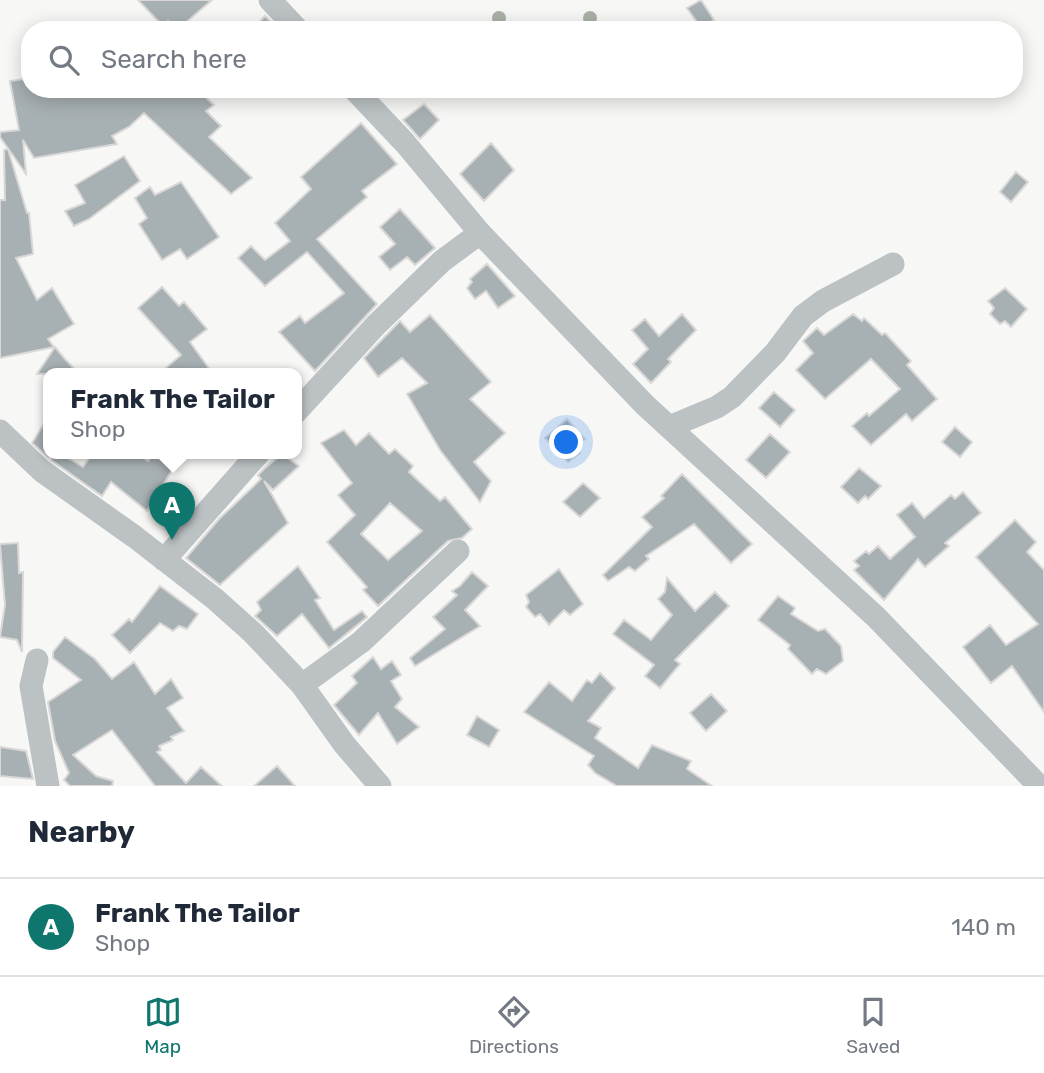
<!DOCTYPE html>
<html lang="en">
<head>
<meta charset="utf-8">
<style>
  body { margin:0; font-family:Rubik,sans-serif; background:#f2f2f3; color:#1f2937 }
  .you { position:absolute; left:567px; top:443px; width:24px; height:24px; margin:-18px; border:5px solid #fff; border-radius:50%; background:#1a73e8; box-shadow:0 0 0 10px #1a73e833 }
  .badge { display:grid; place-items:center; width:46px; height:46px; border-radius:50%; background:#0f766e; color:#fff; font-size:23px; font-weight:700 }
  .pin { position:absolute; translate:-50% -58px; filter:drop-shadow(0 2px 4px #0008) }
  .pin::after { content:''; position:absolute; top:37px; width:24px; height:21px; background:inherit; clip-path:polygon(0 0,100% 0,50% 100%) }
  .popup { position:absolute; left:43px; top:368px; width:259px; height:91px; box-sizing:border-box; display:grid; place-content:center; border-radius:14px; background:#fff; filter:drop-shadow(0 2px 5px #0005); font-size:23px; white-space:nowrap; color:#747a83 }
  .popup b { font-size:26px; color:#1f2937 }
  .popup::after { content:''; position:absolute; left:50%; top:100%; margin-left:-14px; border:14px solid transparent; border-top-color:#fff }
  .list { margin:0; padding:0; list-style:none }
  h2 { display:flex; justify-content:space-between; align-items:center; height:91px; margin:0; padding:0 28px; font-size:30px }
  h2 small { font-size:23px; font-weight:400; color:#747a83 }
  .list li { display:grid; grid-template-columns:46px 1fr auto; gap:21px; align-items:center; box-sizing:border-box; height:98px; padding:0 28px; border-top:2px solid #e0e1e3 }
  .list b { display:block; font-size:26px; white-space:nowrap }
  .list p { margin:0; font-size:23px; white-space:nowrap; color:#747a83 }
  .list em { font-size:23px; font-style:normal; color:#747a83 }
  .icon { flex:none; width:38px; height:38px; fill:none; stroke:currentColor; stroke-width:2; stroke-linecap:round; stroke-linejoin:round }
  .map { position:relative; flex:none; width:1044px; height:786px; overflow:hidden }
  .search { position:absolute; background:#fff; box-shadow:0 4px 18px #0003; left:21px; right:21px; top:21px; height:77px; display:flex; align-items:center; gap:18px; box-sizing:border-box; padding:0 24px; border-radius:28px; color:#747a83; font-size:26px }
  .sheet { height:189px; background:#fff }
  nav { display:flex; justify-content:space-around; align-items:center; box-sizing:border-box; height:98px; border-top:2px solid #e0e1e3; background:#fff; font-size:19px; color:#747a83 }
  nav a { display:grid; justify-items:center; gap:4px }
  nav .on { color:#0f766e }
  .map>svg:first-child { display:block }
</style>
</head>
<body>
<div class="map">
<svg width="1044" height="786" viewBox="0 0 1044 786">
  <rect width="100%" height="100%" fill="#f7f7f5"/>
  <!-- building -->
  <path fill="#a7b0b3" stroke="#d9d8d7" stroke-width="2" fill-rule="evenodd" d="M138 0H212L177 30 168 21 163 26Z
    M701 0 714 20 701 28 687 8Z
    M265 16 276 27 273 30H252Z
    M30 78V89H197L214 105 206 111 221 126 209 137 252 178 231 194 144 113 129 127 112 136 117 144 34 158 23 140 26 174 0 137V132L19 130 10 81Z
    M424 104 439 120 420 139 403 120Z
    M361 123 397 164 362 191 367 197 317 239 377 304 315 371 279 332 300 316 305 323 344 293 307 252 265 286 238 258 251 246 265 260 290 241 275 223 311 189 301 177Z
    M491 143 514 170 484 201 460 174Z
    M8 149 27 213H29L33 254 16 258 37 300 52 288 74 324 48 339 54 347 0 358V200H5L4 150Z
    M124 156 140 181 89 219 74 226 65 211 85 203 75 185Z
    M1016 172 1028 182 1011 202 1000 192Z
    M181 182 219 237 187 259 180 249 162 260 139 224 147 218 135 198 150 187 155 195Z
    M400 209 435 248 415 265 407 257 390 270 379 257 395 244 380 227Z
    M487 264 515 296 498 308 486 291 475 299 467 288 472 282 470 279Z
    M162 287 179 306 184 302 207 329 190 342 213 374H159L181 355 138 308Z
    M1005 288 1027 309 1011 327 1005 321 1000 324 990 314 994 308 988 301Z
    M682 314 696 330 668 359 671 362 651 383 633 364 648 349 632 330 645 319 659 336Z
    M853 314 862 321 864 318 882 335 885 333 911 361 907 365 937 399 912 421 906 414 871 445 852 426 867 413 869 416 900 389 871 359 825 399 796 370 813 353 803 341 817 328 824 335Z
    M430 315 491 382 470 399 505 433 474 462 491 481 480 502 440 450 407 394 427 383 402 358 378 377 364 358 400 321 410 332Z
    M55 347 65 359 79 374H37Z
    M774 392 795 410 780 427 759 408Z
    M48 417V457L32 443Z
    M567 419 585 439 576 446 580 453 568 462 545 438Z
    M955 427 972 442 960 457 942 442Z
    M344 430 356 445 369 433 389 454 395 449 413 466 409 472 440 501 445 497 472 529 462 538 448 541 378 606 363 590 367 587 327 542 355 515 338 495 352 483 321 443ZM390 503 422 531 388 560 361 534Z
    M770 434 790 452 766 478 746 460Z
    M53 454H61L83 467 92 454H138L148 461 152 454H182L147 511 111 482 102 496 51 460Z
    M282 454 299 466 273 490 264 481 288 523 220 585 186 558 219 519 261 479 258 475 264 469Z
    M859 468 881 486 868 499 865 496 858 503 841 487Z
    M682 474 752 544 731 563 694 524 646 556 649 559 635 571 629 567 608 581 603 575 652 527 642 517 664 498 661 496Z
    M583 483 600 498 580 517 563 502Z
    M963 492 981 513 945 543 949 546 925 567 918 559 884 600 854 570 859 566 854 561 866 551 869 554 878 546 890 559 915 537 897 515 912 503 924 518 951 495 955 499Z
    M1015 520 1036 542 1027 552 1044 570V712L1012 666 991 683 963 647 990 625 1006 645 1038 624 976 557Z
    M18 543 19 573 23 572 22 652 17 640 0 637 5 605 0 544Z
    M298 566 320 598 315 600 334 630 362 611 367 617 329 648 302 614 277 636 255 616 261 610 257 602Z
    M559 569 583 604 570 615 564 610 549 625 540 614 535 617 526 607 529 602 526 595Z
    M472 572 488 586 465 610 480 626 415 666 410 658 445 629 433 617 457 595 452 591 460 586Z
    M667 578 695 611 715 592 729 606 675 660 680 664 660 688 645 676 654 665 613 634 624 620 651 640 672 615 658 599 665 592Z
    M160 586 198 614 187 629 179 626 173 631 160 623 130 653 112 635 129 619 132 622Z
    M778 596 795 608 791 614 818 631 825 629 841 646 843 661 826 674 817 669 812 674 788 649 790 645 758 620Z
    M65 637 95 659 112 679 134 662 155 694 171 679 183 698 167 708 184 731 171 737 173 740 159 746 161 750 157 752 186 783 201 767 222 786H155L112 730 73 755 96 776 113 781 112 786H70L64 780 69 773 55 741 48 702 81 680 53 658V652Z
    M373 657 381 669 392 661 401 675 391 681 402 699 395 707 419 727 397 744 378 713 359 735 334 705 357 683 352 676Z
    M600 673 615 688 588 721 601 728 595 738 638 768 652 745 691 761 687 769 712 786H617L595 773 588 765 594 756 524 712 549 682 572 701 587 680 592 683Z
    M711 694 727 711 706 731 690 713Z
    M477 716 499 730 489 747 467 735Z
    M0 747 26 751 33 779 0 776Z
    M277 766 295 786H254Z"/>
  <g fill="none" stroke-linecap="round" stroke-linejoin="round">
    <!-- minor -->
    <path stroke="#bcc2c4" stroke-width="23" d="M270 0 298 30
      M354 89 405 143 480 233 645 405 876 617 1039 786
      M296 412 376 325 442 261 480 233
      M669 427 717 407 732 397 775 353 803 316 823 301 893 264
      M0 431 42 471 135 537 215 599 253 633 302 685 344 744 380 786
      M164 560 258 454
      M37 660 31 686 48 786
      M302 685 361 642 458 551"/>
  </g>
  <!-- trees -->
  <g fill="#a9b0a5">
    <circle cx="499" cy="18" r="7"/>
    <circle cx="590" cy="18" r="7"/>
  </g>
</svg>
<div class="you"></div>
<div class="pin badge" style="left:172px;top:540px">A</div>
<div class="popup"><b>Frank The Tailor</b>Shop</div>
<div class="search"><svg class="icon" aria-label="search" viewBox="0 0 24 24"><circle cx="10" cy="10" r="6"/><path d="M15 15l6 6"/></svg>Search here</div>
</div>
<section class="sheet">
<h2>Nearby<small></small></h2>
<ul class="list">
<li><span class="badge">A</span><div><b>Frank The Tailor</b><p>Shop</p></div><em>140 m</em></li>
</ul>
</section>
<nav>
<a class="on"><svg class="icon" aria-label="map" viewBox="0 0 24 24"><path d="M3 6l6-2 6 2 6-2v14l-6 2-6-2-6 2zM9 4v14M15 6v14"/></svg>Map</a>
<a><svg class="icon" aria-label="directions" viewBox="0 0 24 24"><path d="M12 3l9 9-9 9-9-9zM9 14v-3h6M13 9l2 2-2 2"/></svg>Directions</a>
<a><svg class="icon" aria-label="saved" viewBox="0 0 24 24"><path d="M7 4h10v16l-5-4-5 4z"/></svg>Saved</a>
</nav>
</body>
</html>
